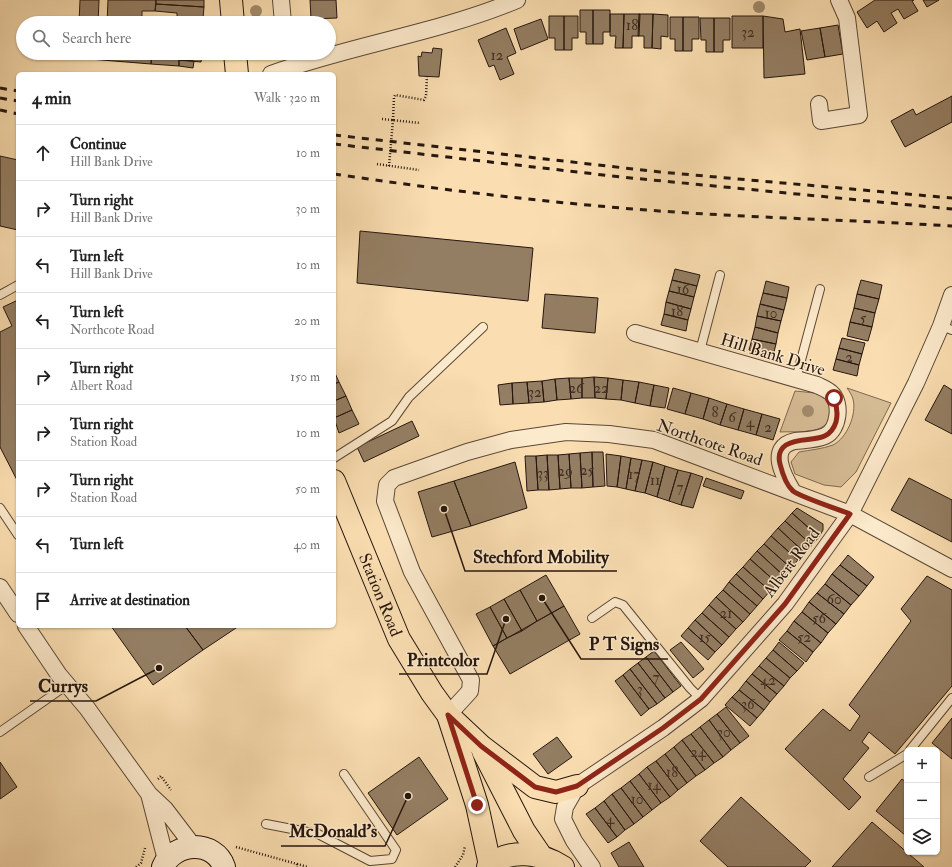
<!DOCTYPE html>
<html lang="en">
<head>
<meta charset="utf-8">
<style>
  body { margin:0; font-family:"IM FELL Double Pica",serif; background:#f6f6f6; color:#222 }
  .controls { position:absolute; right:12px; bottom:12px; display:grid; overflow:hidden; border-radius:6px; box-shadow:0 1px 3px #0004 }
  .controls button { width:36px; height:36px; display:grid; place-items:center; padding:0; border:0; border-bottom:1px solid #e0e0e0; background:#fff; color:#222; font:20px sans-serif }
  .stop { position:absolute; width:12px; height:12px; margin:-9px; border:3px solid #8f2418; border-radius:50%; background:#fff }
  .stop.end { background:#8f2418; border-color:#fff; box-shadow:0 1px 4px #0008 }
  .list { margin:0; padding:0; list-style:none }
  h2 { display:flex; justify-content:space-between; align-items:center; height:52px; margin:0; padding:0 16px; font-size:17px }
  h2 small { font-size:13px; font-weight:400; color:#767676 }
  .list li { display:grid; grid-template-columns:26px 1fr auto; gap:12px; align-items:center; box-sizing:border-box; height:56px; padding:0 16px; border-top:1px solid #e0e0e0 }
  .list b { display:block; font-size:15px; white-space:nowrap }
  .list p { margin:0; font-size:13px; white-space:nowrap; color:#767676 }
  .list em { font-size:13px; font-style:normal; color:#767676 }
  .icon { flex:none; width:22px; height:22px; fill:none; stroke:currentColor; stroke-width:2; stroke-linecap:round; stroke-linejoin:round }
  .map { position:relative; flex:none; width:952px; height:867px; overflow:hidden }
  .search { position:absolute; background:#fff; box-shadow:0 1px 3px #0004; left:16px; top:16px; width:320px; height:44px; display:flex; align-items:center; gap:10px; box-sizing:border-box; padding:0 14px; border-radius:22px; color:#767676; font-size:15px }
  .panel { position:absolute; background:#fff; box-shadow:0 1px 3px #0004; left:16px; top:72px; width:320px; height:556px; border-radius:6px }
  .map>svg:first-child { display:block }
</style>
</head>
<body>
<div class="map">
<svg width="952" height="867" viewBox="0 0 952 867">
  <rect width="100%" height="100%" fill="#fadeb1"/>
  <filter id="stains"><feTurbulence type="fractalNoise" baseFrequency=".005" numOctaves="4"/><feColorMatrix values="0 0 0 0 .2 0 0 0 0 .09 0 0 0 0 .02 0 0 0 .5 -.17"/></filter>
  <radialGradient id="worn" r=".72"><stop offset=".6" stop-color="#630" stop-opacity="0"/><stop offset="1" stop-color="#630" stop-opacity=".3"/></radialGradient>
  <!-- green -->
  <path fill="#d6bc95" stroke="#7e6952" d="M847 388 891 403 856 472 841 487 824 485 795 474 791 462 799 452C810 450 822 449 833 445 847 438 857 414 853 399 852 395 849 391 847 388Z
    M795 391 815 393 828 399C829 403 831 409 831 414 828 436 795 431 780 432Z"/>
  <!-- building -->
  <path fill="#947e63" stroke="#26160e" d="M80 0H99L98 23H79Z
    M108 0H156L155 11H142V23H107Z
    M156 0H204V7L156 4Z
    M310 0H336L337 18 311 19Z
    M875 0H914L912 1 918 11 904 19 898 9 891 13 897 23 884 32 877 21 867 28 857 12Z
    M923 0H939L927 7Z
    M156 4 204 7 203 19 177 18V13L155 11Z
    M580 10H593V44H586V32H580Z
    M593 10H610V32H603V44H593Z
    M610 14H624L623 48H615L616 36H610Z
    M624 14H640L639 36H632V48H623Z
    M639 14H653L652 48H644V36H638Z
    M653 14 668 15V37L661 36V49L652 48Z
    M549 16H564V50H555V38H549Z
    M564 16H578V38H572V50H564Z
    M732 16H763V48H732Z
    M763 16 783 19 785 32 800 29 805 74 764 78Z
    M670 17H683V51H675V39H670Z
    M683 17H699V39H692V51H683Z
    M177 18 203 19V23H152L153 19 177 21Z
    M700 18H714V52H706V40H701Z
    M714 18H730V40H723V52H714Z
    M541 19 548 39 521 50 514 29Z
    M838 25 843 54 825 57 820 28Z
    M506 28 516 53 507 57 514 74 500 80 494 65 489 67 478 40Z
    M820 28 825 57 807 60 801 31Z
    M433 48 442 49 439 77 419 76 418 56 421 57 422 52 432 53Z
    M77 53H152L151 64 77 58Z
    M152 53H202L201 62 179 60V66L151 64Z
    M179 60 194 61 193 68 179 66Z
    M952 96V122L905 147 891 121 913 109 916 115Z
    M0 156 18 160V230L0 226Z
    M360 231 533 248 528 301 357 283Z
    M675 269 700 275 697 286 672 280Z
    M672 280 697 286 694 297 669 291Z
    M861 280 882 285 879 299 857 294Z
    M766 281 789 287 787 298 763 293Z
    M669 291 694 297 691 309 666 302Z
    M763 293 787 298 784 310 760 304Z
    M545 294 598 298 595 333 542 328Z
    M857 294 879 299 875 313 854 308Z
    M18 300V482L0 447V332L12 326 3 307Z
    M666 302 691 309 688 320 664 314Z
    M760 304 784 310 781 321 757 316Z
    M854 308 875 313 872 327 850 322Z
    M664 314 688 320 686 331 661 325Z
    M757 316 781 321 778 333 755 327Z
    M850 322 872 327 868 341 847 336Z
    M755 327 778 333 776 344 752 339Z
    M842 338 865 343 862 354 839 348Z
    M752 339 776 344 773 356 749 350Z
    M839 348 862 354 859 365 836 359Z
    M836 359 859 365 857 376 833 370Z
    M334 371 339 382 334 384Z
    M594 377 608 378 606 399 595 398Z
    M594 377 595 398H582V378Z
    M569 378H582V398L571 399Z
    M569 378 571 399 557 400 555 379Z
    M608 378 623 380 621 400 606 399Z
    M555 379 557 400 544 402 542 381Z
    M623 380 639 382 635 403 621 400Z
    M542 381 544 402 529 403 527 382Z
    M339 382 346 396 334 401V384Z
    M527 382 529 403 513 404 512 383Z
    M639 382 654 385 650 406 635 403Z
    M512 383 513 404 500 405 498 385Z
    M654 385 669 388 665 408 650 406Z
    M944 385 952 390V434L925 420Z
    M673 388 691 393 685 414 667 409Z
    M691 393 709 398 703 419 685 414Z
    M346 396 352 410 334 418V401Z
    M709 398 727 404 720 425 703 419Z
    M727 404 744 409 738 430 720 425Z
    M744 409 762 414 756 435 738 430Z
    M352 410 359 424 339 433 334 418Z
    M762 414 780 419 773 440 756 435Z
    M412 421 419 436 364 462 357 447Z
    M592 452H603L605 486 593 487Z
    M592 452 593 487 582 488 580 453Z
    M580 453 582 488H571L569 454Z
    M569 454 571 488 560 489 558 455Z
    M606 454 621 456 617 487 607 486Z
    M547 455H558L560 489 549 490Z
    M547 455 549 490H538L536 456Z
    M525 456H536L538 490 527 491Z
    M621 456 631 458 626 489 617 487Z
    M631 458 642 460 635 491 626 489Z
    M642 460 653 462 645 493 635 491Z
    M515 462 527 508 471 526 454 481Z
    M653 462 665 466 657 497 645 493Z
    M665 466 678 470 669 501 657 497Z
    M678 470 691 473 681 505 669 501Z
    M691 473 703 477 693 508 681 505Z
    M706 478 744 491 741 499 703 486Z
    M909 478 952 500V542L891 510Z
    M454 481 471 526 432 537 418 492Z
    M797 508 823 524V530L819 537 792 513Z
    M792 513 819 537 812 545 785 521Z
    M785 521 812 545 805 553 778 528Z
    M778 528 805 553 798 560 771 536Z
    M771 536 798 560 791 568 764 544Z
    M764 544 791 568 784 576 757 551Z
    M757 551 784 576 777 583 750 559Z
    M848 555 874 577 867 586 840 565Z
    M750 559 777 583 770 591 743 567Z
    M840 565 867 586 859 596 832 574Z
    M743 567 770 591 763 599 736 574Z
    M736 574 763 599 757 606 729 582Z
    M832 574 859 596 851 605 825 584Z
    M546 575 564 606 537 621 520 590Z
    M927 576 952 590V686L895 754 869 732 862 742 869 748 843 779 861 797 849 810 785 749 823 709 850 731 860 716 849 705 911 621 901 609Z
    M729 582 757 606 750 614 723 590Z
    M825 584 851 605 844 614 817 593Z
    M520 590 537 621 522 631 504 599Z
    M723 590 750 614 743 622 716 597Z
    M817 593 844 614 836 624 809 602Z
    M716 597 743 622 736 629 709 605Z
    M504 599 522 631 507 638 490 607Z
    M809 602 836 624 828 633 802 612Z
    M709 605 736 629 729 637 702 613Z
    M564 606 580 634 510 674 493 646Z
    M490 607 507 638 493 646 476 614Z
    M802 612 828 633 821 643 794 621Z
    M702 613 729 637 722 645 695 620Z
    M695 620 722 645 715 652 688 628Z
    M794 621 821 643 813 652 787 631Z
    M111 626H185L203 650 153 685Z
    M185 626H239L203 650Z
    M688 628 715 652 708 660 681 636Z
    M787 631 813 652 806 662 779 640Z
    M681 642 704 669 693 678 670 650Z
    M779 642 804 663 797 671 773 650Z
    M773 650 797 671 790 678 766 658Z
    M654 651 681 686 673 692 646 657Z
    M646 657 673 692 665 698 638 663Z
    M766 658 790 678 784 686 759 666Z
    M638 663 665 698 657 704 630 669Z
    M759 666 784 686 777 694 752 674Z
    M630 669 657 704 649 709 623 675Z
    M752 674 777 694 770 702 746 681Z
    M623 675 649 709 641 716 615 681Z
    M746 681 770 702 764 710 739 690Z
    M739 690 764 710 757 718 732 697Z
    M732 697 757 718 750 726 725 705Z
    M726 707 749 736 740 743 717 714Z
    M717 714 740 743 731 750 709 720Z
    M952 718V759L932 743Z
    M709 720 731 750 723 757 700 727Z
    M700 727 723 757 714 763 691 734Z
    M691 734 714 763 705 770 682 740Z
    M557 737 572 757 548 774 533 754Z
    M682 740 705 770 696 776 674 747Z
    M674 747 696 776 687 783 665 754Z
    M665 754 687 783 678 790 656 761Z
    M419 757 448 799 397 835 368 793Z
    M656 761 678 790 670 797 647 767Z
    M0 762 17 787 0 799Z
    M647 767 670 797 661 803 639 774Z
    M639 774 661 803 652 810 630 781Z
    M902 779 907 783V833L905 835 876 811Z
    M630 781 652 810 643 817 621 788Z
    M621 788 643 817 634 824 612 794Z
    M612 794 634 824 625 830 604 801Z
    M741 797 811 861 805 867H728L700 841Z
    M604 801 625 830 617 837 595 808Z
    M595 808 617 837 608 843 586 814Z
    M872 822 924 867H832Z
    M629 842 644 867H619L611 853Z"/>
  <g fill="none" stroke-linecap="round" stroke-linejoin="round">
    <defs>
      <path id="lane" d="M0 295 18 285
        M941 326 952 330
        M700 351 720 275
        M796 379 820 289
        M334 458 392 421 409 397 483 327
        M0 508 18 535
        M592 618 615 602 623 605 690 688 701 699
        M0 732 67 685
        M910 750 952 698
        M869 777 907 754
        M266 824 318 834 370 861 392 859 396 850 344 774"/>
      <path id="street" d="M281 0 283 23
        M271 74C352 45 438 33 517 0
        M819 104 821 121 859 115 847 18 839 0
        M635 333 817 385C821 387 827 389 831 393 842 402 839 430 825 436 816 440 805 440 795 441 767 447 784 477 793 492
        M0 587 18 614
        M26 626 59 675 87 708 149 794 165 809 194 847
        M448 715 470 691 471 680 412 572 385 501 387 485 394 478 467 452 511 440 566 432 609 434 654 440 850 514 952 569
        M149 794 166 860
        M592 867 574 841 563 819 565 807 577 786 663 728 701 699 785 604 850 514 916 383 941 326 952 295"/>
      <path id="secondary" d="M163 867C174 841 215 840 224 867"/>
      <g id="primary">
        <path d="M231 0 233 23"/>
        <path d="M235 53 237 74"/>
        <path id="s1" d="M334 481 399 639 432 693 448 715 481 746 535 787 556 792 577 786"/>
        <path d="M449 718 477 805 490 865"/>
        <path d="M483 751 524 831 541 856"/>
        <path d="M488 867C509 847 541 853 563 867"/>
      </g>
    </defs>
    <!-- lane casing -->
    <use href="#lane" stroke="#5b4837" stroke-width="10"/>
    <!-- street casing -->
    <use href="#street" stroke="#5b4837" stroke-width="18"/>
    <!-- secondary casing -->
    <use href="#secondary" stroke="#26160e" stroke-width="24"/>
    <!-- primary casing -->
    <use href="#primary" stroke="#26160e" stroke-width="24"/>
    <!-- path -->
    <path stroke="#26160e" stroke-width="2.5" stroke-dasharray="1 2" stroke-linecap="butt" d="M382 119 420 123
      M393 120 394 97 395 95 424 100 426 96 427 76
      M377 164 419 170
      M158 779 161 776 171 790
      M236 847 297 864V867
      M297 864 308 867
      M136 867 141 863 145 848
      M455 867 463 855 465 846"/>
    <!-- lane -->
    <use href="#lane" stroke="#fceacc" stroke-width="8"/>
    <!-- street -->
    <use href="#street" stroke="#fceacc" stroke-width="16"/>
    <!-- secondary -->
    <use href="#secondary" stroke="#fceacc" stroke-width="22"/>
    <!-- primary -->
    <use href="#primary" stroke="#fadeb1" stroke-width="22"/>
    <!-- rail -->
    <path stroke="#26160e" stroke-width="3" stroke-dasharray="7 7" stroke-linecap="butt" d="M0 88 18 91
      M0 98 18 101
      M0 110 18 114
      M334 135 660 172 952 198
      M334 144 621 177 952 209
      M334 174C442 190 551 203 659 211 757 218 854 220 952 226"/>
    <!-- path-bridge -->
    <path stroke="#26160e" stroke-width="2.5" stroke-dasharray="1 2" stroke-linecap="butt" d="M389 166 393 120"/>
  </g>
  <!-- trees -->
  <g fill="#a38c6d">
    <circle cx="759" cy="7" r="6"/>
    <circle cx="256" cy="11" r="6"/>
    <circle cx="808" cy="411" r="6"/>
  </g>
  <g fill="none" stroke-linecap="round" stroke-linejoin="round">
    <!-- route -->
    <path stroke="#8f2418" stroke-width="5" d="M477 805 448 715 481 746 535 787 556 792 577 786 663 728 701 699 785 604 850 514C840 510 798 496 793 491 786 485 782 472 780 464 778 456 780 449 786 445 803 434 828 447 836 422 838 414 837 406 834 398"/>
  </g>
  <g text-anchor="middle" stroke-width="3" stroke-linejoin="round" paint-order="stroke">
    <!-- number labels -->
    <g font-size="15" fill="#423023">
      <text x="632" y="30">18</text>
      <text x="748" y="37">32</text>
      <text x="497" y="60">12</text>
      <text x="683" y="294">16</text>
      <text x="677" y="316">18</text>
      <text x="771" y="318">10</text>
      <text x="863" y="323">5</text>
      <text x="849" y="362">2</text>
      <text x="576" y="393">26</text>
      <text x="601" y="393">22</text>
      <text x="535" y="397">32</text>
      <text x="715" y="417">8</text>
      <text x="732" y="422">6</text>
      <text x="750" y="427">4</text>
      <text x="768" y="432">2</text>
      <text x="587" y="475">25</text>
      <text x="565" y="476">29</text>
      <text x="543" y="478">33</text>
      <text x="634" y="479">17</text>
      <text x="655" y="485">11</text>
      <text x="680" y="492">7</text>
      <text x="834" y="604">60</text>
      <text x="726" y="618">21</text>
      <text x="819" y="623">56</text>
      <text x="705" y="642">15</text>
      <text x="804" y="642">52</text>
      <text x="656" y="682">7</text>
      <text x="768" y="685">42</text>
      <text x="640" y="694">3</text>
      <text x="748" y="709">36</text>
      <text x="724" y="737">30</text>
      <text x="698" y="757">24</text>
      <text x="672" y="777">18</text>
      <text x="654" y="790">14</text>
      <text x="637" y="804">10</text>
      <text x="610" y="824">4</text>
    </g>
    <!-- street labels -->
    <g font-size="17" fill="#26160e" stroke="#fceacc">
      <text transform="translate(773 354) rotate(17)" y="6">Hill Bank Drive</text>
      <text transform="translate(710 442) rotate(19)" y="6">Northcote Road</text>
      <text transform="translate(791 562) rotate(-53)" y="6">Albert Road</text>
      <text dy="6" stroke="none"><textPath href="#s1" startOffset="123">Station Road</textPath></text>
    </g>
  </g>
  <!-- callouts -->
  <path fill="none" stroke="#26160e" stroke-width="1.5" d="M444 509L465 571H617M542 598L581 659H668M506 619L487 674H399M159 668L96 701H30M408 796L385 846H281"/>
  <g fill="#26160e" stroke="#fceacc" stroke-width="1.5">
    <circle cx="444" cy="509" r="4"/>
    <circle cx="542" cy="598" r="4"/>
    <circle cx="506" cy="619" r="4"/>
    <circle cx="159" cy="668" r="4"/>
    <circle cx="408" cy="796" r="4"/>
  </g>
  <g font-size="18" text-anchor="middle" font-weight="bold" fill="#26160e" stroke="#fceacc" stroke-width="3" stroke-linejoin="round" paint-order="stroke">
    <text x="541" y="563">Stechford Mobility</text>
    <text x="624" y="650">P T Signs</text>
    <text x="443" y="666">Printcolor</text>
    <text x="63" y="692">Currys</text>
    <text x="333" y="837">McDonald's</text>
  </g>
  <rect width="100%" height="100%" filter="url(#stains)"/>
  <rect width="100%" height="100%" fill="url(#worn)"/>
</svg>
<div class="controls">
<button>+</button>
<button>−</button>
<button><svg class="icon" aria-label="layers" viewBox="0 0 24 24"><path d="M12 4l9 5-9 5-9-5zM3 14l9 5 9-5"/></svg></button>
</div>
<div class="stop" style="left:834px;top:398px"></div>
<div class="stop end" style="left:477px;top:805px"></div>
<div class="search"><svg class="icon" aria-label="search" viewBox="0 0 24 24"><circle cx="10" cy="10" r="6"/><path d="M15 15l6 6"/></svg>Search here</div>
<section class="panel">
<h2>4 min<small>Walk · 320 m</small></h2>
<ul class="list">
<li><svg class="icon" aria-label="ahead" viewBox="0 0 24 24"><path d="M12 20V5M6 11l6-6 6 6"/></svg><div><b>Continue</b><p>Hill Bank Drive</p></div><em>10 m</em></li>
<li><svg class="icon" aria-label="right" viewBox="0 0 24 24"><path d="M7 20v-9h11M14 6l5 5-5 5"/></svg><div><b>Turn right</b><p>Hill Bank Drive</p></div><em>30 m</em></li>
<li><svg class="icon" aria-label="left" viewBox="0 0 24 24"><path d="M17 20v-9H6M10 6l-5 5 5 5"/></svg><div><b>Turn left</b><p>Hill Bank Drive</p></div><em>10 m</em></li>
<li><svg class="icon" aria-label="left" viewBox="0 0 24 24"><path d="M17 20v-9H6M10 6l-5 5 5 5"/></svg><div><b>Turn left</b><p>Northcote Road</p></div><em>20 m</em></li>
<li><svg class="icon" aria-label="right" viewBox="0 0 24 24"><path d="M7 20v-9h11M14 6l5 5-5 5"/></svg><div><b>Turn right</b><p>Albert Road</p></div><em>150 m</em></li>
<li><svg class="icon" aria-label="right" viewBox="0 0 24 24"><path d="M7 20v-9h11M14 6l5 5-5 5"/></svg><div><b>Turn right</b><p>Station Road</p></div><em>10 m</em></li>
<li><svg class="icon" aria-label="right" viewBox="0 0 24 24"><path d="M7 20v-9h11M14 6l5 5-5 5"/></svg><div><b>Turn right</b><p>Station Road</p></div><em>50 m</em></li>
<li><svg class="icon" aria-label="left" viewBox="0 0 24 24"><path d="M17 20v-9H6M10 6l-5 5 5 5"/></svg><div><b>Turn left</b></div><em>40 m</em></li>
<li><svg class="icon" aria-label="arrive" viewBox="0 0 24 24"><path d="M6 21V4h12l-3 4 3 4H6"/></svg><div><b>Arrive at destination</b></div></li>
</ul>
</section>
</div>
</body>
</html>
